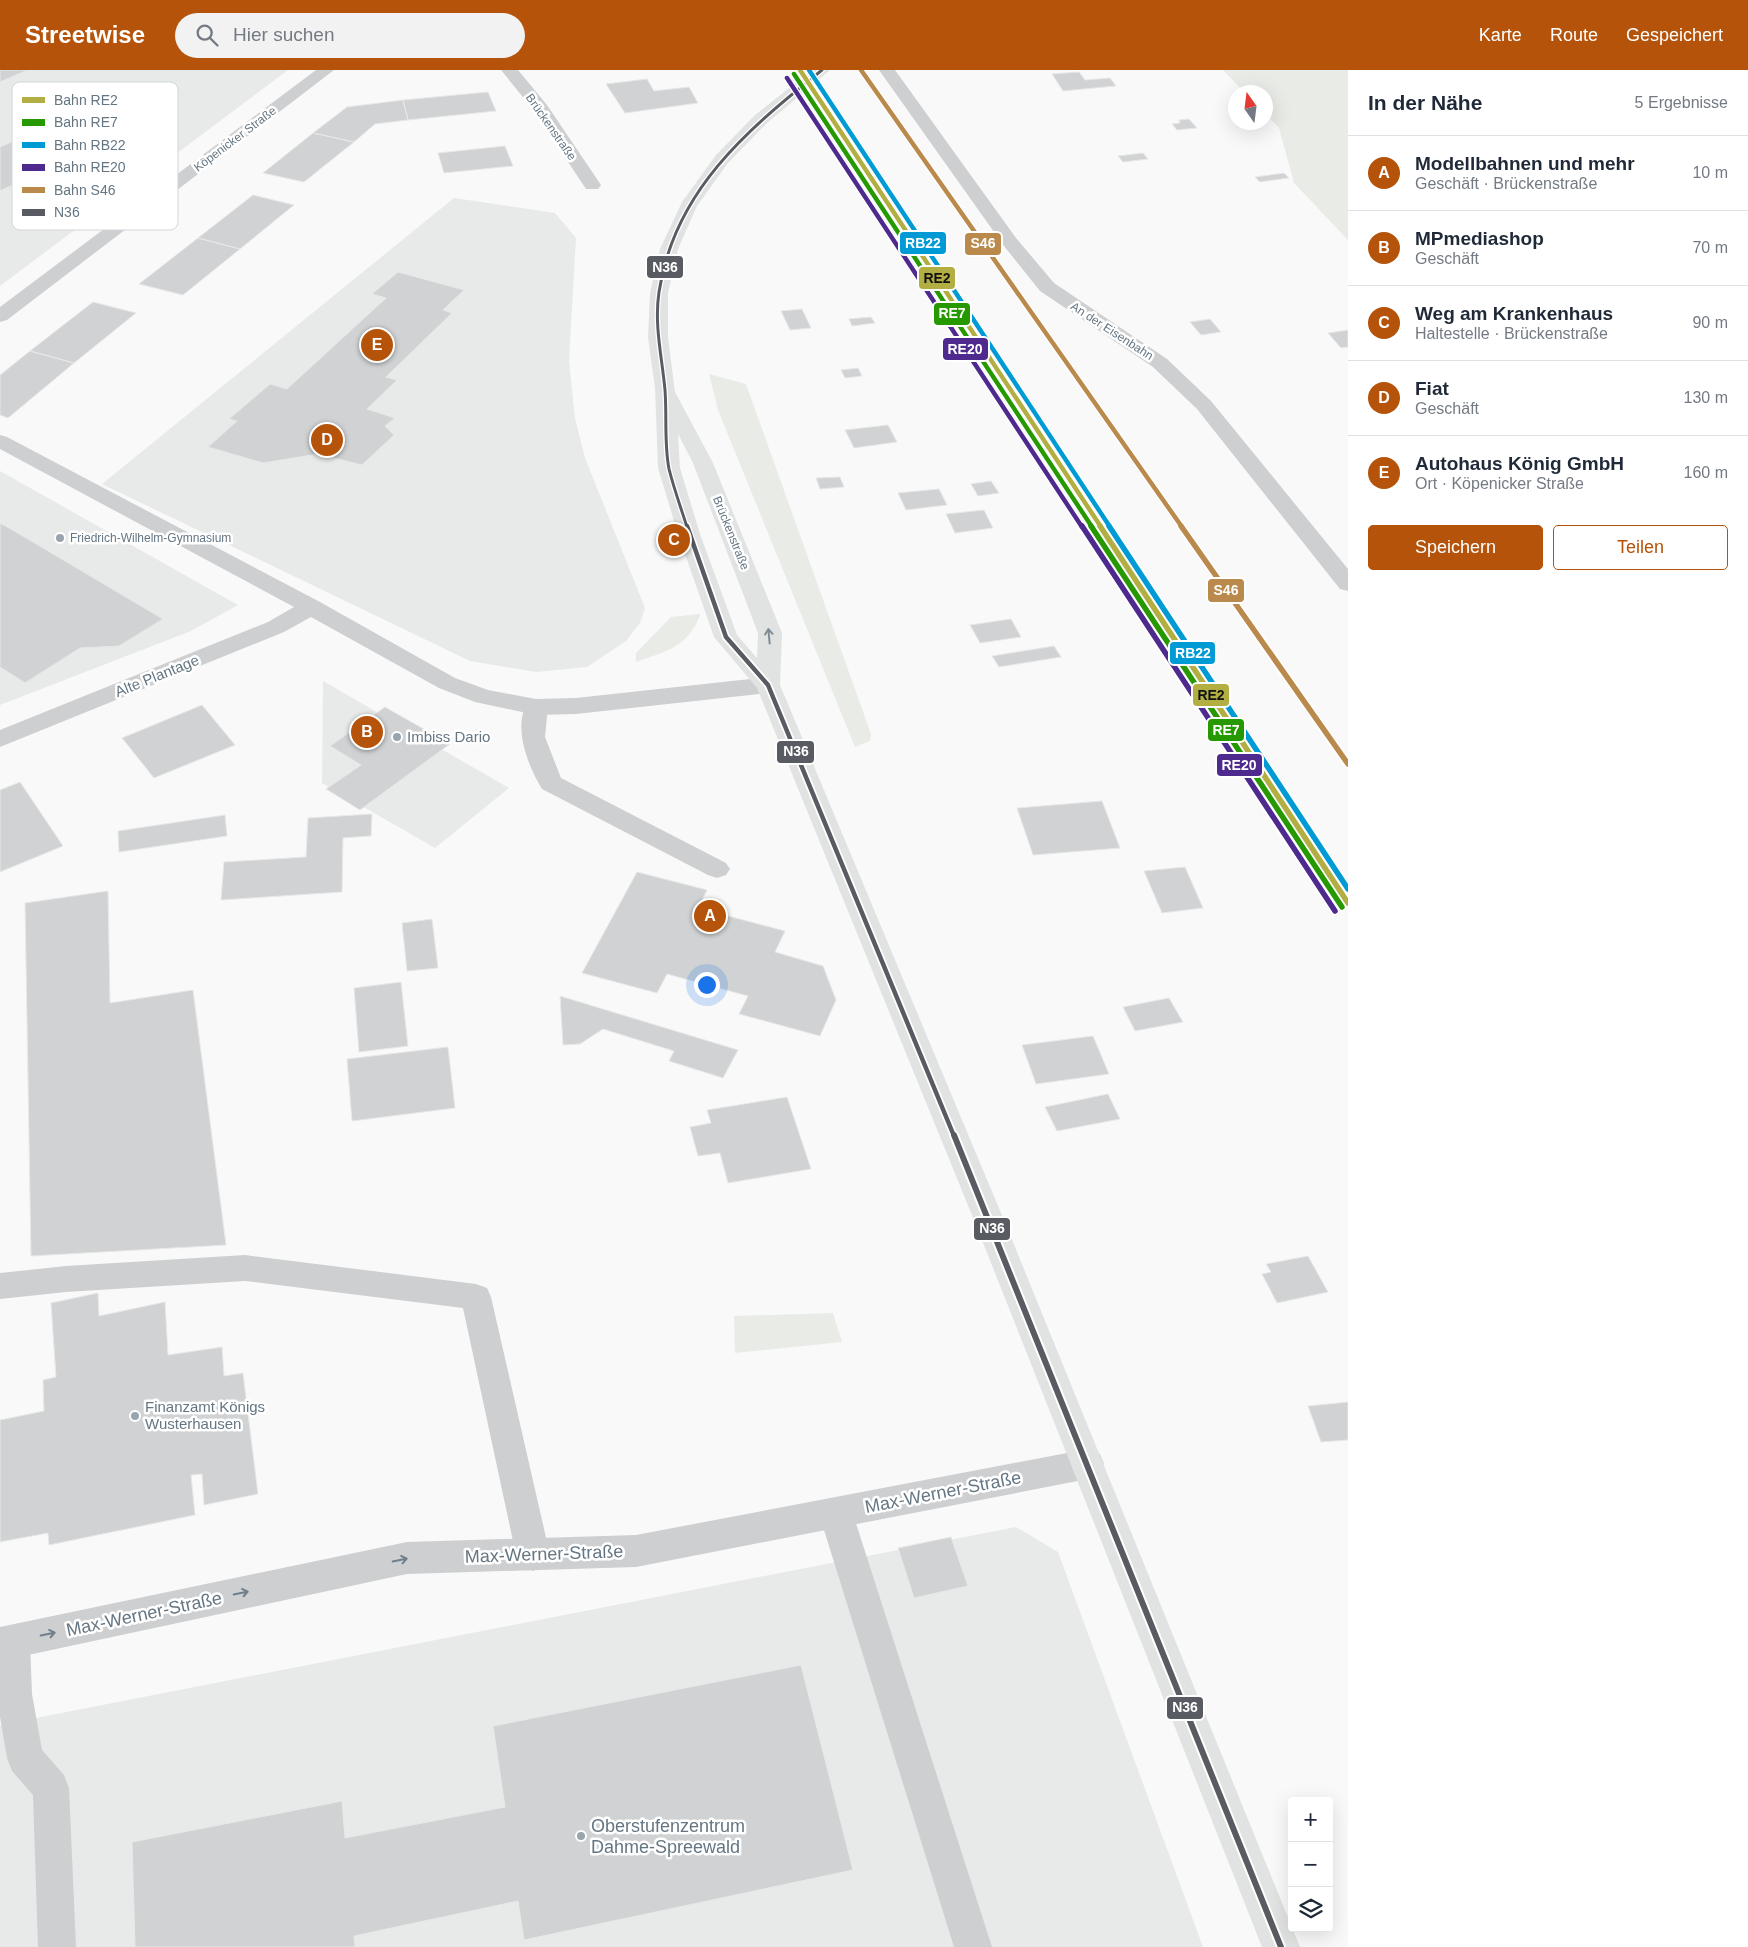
<!DOCTYPE html>
<html lang="de">
<head>
<meta charset="utf-8">
<style>
  body { margin:0; font-family:Arial,sans-serif; background:#f2f2f3; color:#1f2937 }
  .controls { position:absolute; right:15px; bottom:15px; display:grid; overflow:hidden; border-radius:5px; box-shadow:0 5px 20px #0002 }
  .controls button { width:45px; height:45px; display:grid; place-items:center; padding:0; border:0; border-bottom:1px solid #e0e1e3; background:#fff; color:#1f2937; font:25px sans-serif }
  .compass { position:absolute; left:1228px; top:15px; width:45px; height:45px; border-radius:50%; background:#fff; box-shadow:0 5px 20px #0002; rotate:346deg }
  .you { position:absolute; left:706px; top:914px; width:18px; height:18px; margin:-12px; border:4px solid #fff; border-radius:50%; background:#1a73e8; box-shadow:0 0 0 8px #1a73e833 }
  .badge { display:grid; place-items:center; width:32px; height:32px; border-radius:50%; background:#b45309; color:#fff; font-size:16px; font-weight:700 }
  .pin { position:absolute; translate:-50% -50%; border:2px solid #fff; box-shadow:0 1px 5px #0006 }
  .list { margin:0; padding:0; list-style:none }
  h2 { display:flex; justify-content:space-between; align-items:center; height:65px; margin:0; padding:0 20px; font-size:21px }
  h2 small { font-size:16px; font-weight:400; color:#747a83 }
  .list li { display:grid; grid-template-columns:32px 1fr auto; gap:15px; align-items:center; box-sizing:border-box; height:75px; padding:0 20px; border-top:1px solid #e0e1e3 }
  .list b { display:block; font-size:19px; white-space:nowrap }
  .list p { margin:0; font-size:16px; white-space:nowrap; color:#747a83 }
  .list em { font-size:16px; font-style:normal; color:#747a83 }
  .actions { display:flex; gap:10px; padding:15px 20px }
  .actions a { flex:1; padding:11px 0; border:1px solid #b45309; border-radius:5px; text-align:center; font-size:18px; color:#b45309 }
  .actions .main { background:#b45309; color:#fff }
  .icon { flex:none; width:28px; height:28px; fill:none; stroke:currentColor; stroke-width:2; stroke-linecap:round; stroke-linejoin:round }
  .map { position:relative; flex:none; width:1348px; height:1877px; overflow:hidden }
  header { display:flex; align-items:center; gap:30px; box-sizing:border-box; height:70px; padding:0 25px; background:#b45309; color:#fff }
  header strong { font-size:24px }
  nav { display:flex; gap:28px; margin-inline-start:auto; font-size:18px }
  .search { width:350px; height:45px; background:#f2f2f3; display:flex; align-items:center; gap:12px; box-sizing:border-box; padding:0 18px; border-radius:28px; color:#747a83; font-size:19px }
  main { display:flex }
  aside { flex:1; background:#fff }
  .map>svg:first-child { display:block }
</style>
</head>
<body>
<header>
<strong>Streetwise</strong>
<div class="search"><svg class="icon" aria-label="search" viewBox="0 0 24 24"><circle cx="10" cy="10" r="6"/><path d="M15 15l6 6"/></svg>Hier suchen</div>
<nav><a>Karte</a><a>Route</a><a>Gespeichert</a></nav>
</header>
<main>
<div class="map">
<svg width="1348" height="1877" viewBox="0 0 1348 1877">
  <rect width="100%" height="100%" fill="#f9f9f9"/>
  <!-- built -->
  <path fill="#e8e9e9" d="M0 0H288L0 216Z
    M454 128 555 143 576 168 569 291 575 348 585 388 645 538 640 553 626 571 587 597 536 602 470 591 102 414Z
    M0 401 238 535 191 561 0 635Z
    M323 611 509 718 435 778 322 713Z
    M1016 1457 1058 1482 1203 1877H0V1655Z"/>
  <!-- green -->
  <path fill="#e8ebe6" d="M1223 0H1348V170L1294 113 1279 58 1266 44V22H1244Z
    M709 304 746 314 871 664 870 671 855 677 718 340Z
    M699 544 700 545C688 577 667 581 636 592V583L671 547Z
    M833 1243 842 1272 735 1283 734 1246Z"/>
  <!-- building -->
  <path fill="#d0d2d3" stroke="#e8e8e8" d="M0 0H28L0 12Z
    M1079 2 1085 10 1110 8 1116 16 1063 21 1052 4Z
    M647 9 654 21 689 17 698 33 625 43 606 14Z
    M488 22 496 41 408 50 403 30Z
    M403 30 408 50 375 54 354 72 313 63 347 37Z
    M1189 49 1197 58 1177 60 1172 54 1180 53 1179 50Z
    M313 63 354 72 304 112 263 103Z
    M29 64 49 73 44 75 72 88 0 121V77Z
    M505 76 513 96 444 103 438 83Z
    M1143 83 1148 89 1123 92 1118 86Z
    M1284 103 1289 108 1260 112 1255 107Z
    M253 125 294 135 240 179 198 168Z
    M198 168 240 179 183 225 139 214Z
    M398 202 464 220 443 240 452 243 386 307 397 310 367 339 395 348 385 356 394 365 362 395 318 384 263 393 208 377 237 351 229 349 270 314 287 319 386 228 372 224Z
    M93 232 136 243 74 293 30 281Z
    M802 239 811 258 790 260 781 241Z
    M871 247 875 253 852 256 849 249Z
    M1210 249 1221 262 1201 265 1190 252Z
    M1348 260V277L1341 278 1328 263Z
    M30 281 74 293 8 348 0 345V305Z
    M858 298 862 306 845 308 841 300Z
    M888 355 897 372 854 378 845 360Z
    M840 407 844 417 820 419 816 408Z
    M991 411 999 423 978 426 971 414Z
    M939 419 947 435 906 440 898 423Z
    M984 440 993 458 955 463 946 444Z
    M0 453 11 459 163 549 119 576 80 578 25 613 0 597Z
    M1011 549 1021 567 980 573 970 555Z
    M1054 576 1061 587 999 597 992 586Z
    M202 635 235 675 154 708 122 668Z
    M385 637 450 674 360 740 326 719 361 695 330 676Z
    M20 712 63 776 0 802V720Z
    M1102 731 1120 778 1033 785 1017 738Z
    M372 744 371 766 343 768 342 822 221 830 224 792 306 787 308 748Z
    M225 745 227 766 119 782 118 761Z
    M1185 797 1203 838 1162 843 1144 801Z
    M637 802 707 820 698 838 785 861 775 882 823 896 836 930 820 966 739 944 748 926 667 904 657 923 582 903Z
    M108 821 110 933 193 920 226 1175 31 1186 25 833Z
    M432 849 438 898 407 901 402 853Z
    M401 912 408 976 359 982 354 918Z
    M560 926 738 980 723 1008 669 991 674 981 603 959 580 974 563 975Z
    M1169 928 1183 952 1135 961 1123 937Z
    M1093 966 1109 1004 1036 1014 1022 975Z
    M448 977 455 1038 352 1051 347 989Z
    M1108 1024 1120 1049 1057 1061 1045 1037Z
    M787 1027 811 1099 728 1113 720 1083 698 1086 690 1057 711 1053 707 1040Z
    M1308 1186 1328 1222 1277 1233 1262 1204 1271 1202 1266 1194Z
    M98 1223 99 1246 165 1232 168 1285 222 1277 224 1306 243 1303 258 1424 204 1435 202 1404 191 1405 195 1445 49 1475 48 1463 0 1472V1350L44 1341 43 1310 56 1307 51 1233Z
    M1348 1332V1370L1321 1372 1308 1336Z
    M951 1467 968 1516 914 1528 898 1478Z
    M801 1595 853 1800 524 1870 518 1831 354 1866 355 1877H135L132 1772 342 1731 345 1768 505 1737 493 1656Z"/>
  <g fill="none" stroke-linecap="round" stroke-linejoin="round">
    <!-- lane -->
    <path fill="#cecfd0" fill-rule="evenodd" d="M879 0H895L1016 168 1054 213 1167 289 1211 331 1348 499V521L1340 519 1197 339 1153 297 1040 221 1004 176Z
      M536 629 544 632 548 637 545 667 561 708 726 793 730 799 726 805 717 808 708 805 542 719C528 696 512 656 528 632Z
      M245 1185 476 1214 487 1218 491 1227 550 1485 545 1496 533 1501 521 1496 516 1485 463 1238 245 1211 66 1222 0 1229V1203L66 1196Z
      M836 1429 848 1433 853 1444 992 1877H954L819 1444 824 1433Z
      M12 1555 24 1560 30 1572 32 1624 42 1680 64 1705 69 1718 76 1877H38L33 1725 12 1701 7 1688 0 1647V1560Z"/>
    <!-- street -->
    <path fill="#cecfd0" fill-rule="evenodd" d="M316 0H334L7 250 0 252V237Z
      M501 0H518L547 35 601 115 598 119H586L535 42Z
      M0 365 7 367 320 532 455 608 488 620 536 629 576 628 768 607 776 610 780 615 776 620 768 623 576 644 536 645 475 632 439 618 311 547 284 562 0 677V660L268 552 294 537 0 379Z
      M1088 1379 1100 1384 1104 1394 1100 1404 1088 1409 636 1497 407 1504 0 1591V1557L407 1472 636 1465Z"/>
    <!-- secondary -->
    <path fill="#e1e2e2" fill-rule="evenodd" d="M812 0H830L767 53 728 93 697 136 678 179 668 223V267L675 322 713 393 782 563 780 615 1006 1155 1300 1877H1262L976 1155 757 618 714 567 678 464 658 398 655 319 648 267 650 223 660 179 682 132 716 85 755 45ZM678 364 693 393 758 563 757 588 737 565 700 464 680 398Z"/>
    <defs>
      <path id="bus-1-far2" d="M687 457C681 438 674 419 669 399 664 374 667 346 665 320 662 287 654 255 659 222 674 121 747 60 822 0"/>
      <path id="bus-1-far1" d="M687 456 726 567 768 615 954 1066"/>
      <path id="bus-1" d="M954 1065 1281 1877"/>
    </defs>
    <!-- bus-1-far2 casing -->
    <use href="#bus-1-far2" stroke="#fff" stroke-width="5.5"/>
    <!-- bus-1-far1 casing -->
    <use href="#bus-1-far1" stroke="#fff" stroke-width="8"/>
    <!-- bus-1 casing -->
    <use href="#bus-1" stroke="#fff" stroke-width="10"/>
    <!-- bus-1-far2 -->
    <use href="#bus-1-far2" stroke="#595b62" stroke-width="3"/>
    <!-- bus-1-far1 -->
    <use href="#bus-1-far1" stroke="#595b62" stroke-width="4.5"/>
    <!-- bus-1 -->
    <use href="#bus-1" stroke="#595b62" stroke-width="6"/>
    <defs>
      <path id="rail-1-far1" d="M800 0 1101 457"/>
      <path id="rail-1" d="M1100 456 1348 833"/>
      <path id="rail-2-far1" d="M794 4 1092 457"/>
      <path id="rail-2" d="M1091 456 1342 837"/>
      <path id="rail-3-far1" d="M809 0 1110 457"/>
      <path id="rail-3" d="M1109 456 1348 819"/>
      <path id="rail-4-far1" d="M787 8 1082 457"/>
      <path id="rail-4" d="M1082 456 1335 841"/>
      <path id="rail-5-far1" d="M861 0 1182 457"/>
      <path id="rail-5" d="M1181 456 1348 694"/>
    </defs>
    <!-- rail-1-far1 casing -->
    <use href="#rail-1-far1" stroke="#fff" stroke-width="7"/>
    <!-- rail-1 casing -->
    <use href="#rail-1" stroke="#fff" stroke-width="9"/>
    <!-- rail-2-far1 casing -->
    <use href="#rail-2-far1" stroke="#fff" stroke-width="7"/>
    <!-- rail-2 casing -->
    <use href="#rail-2" stroke="#fff" stroke-width="9"/>
    <!-- rail-3-far1 casing -->
    <use href="#rail-3-far1" stroke="#fff" stroke-width="7"/>
    <!-- rail-3 casing -->
    <use href="#rail-3" stroke="#fff" stroke-width="9"/>
    <!-- rail-4-far1 casing -->
    <use href="#rail-4-far1" stroke="#fff" stroke-width="7"/>
    <!-- rail-4 casing -->
    <use href="#rail-4" stroke="#fff" stroke-width="9"/>
    <!-- rail-5-far1 casing -->
    <use href="#rail-5-far1" stroke="#fff" stroke-width="7"/>
    <!-- rail-5 casing -->
    <use href="#rail-5" stroke="#fff" stroke-width="9"/>
    <!-- rail-1-far1 -->
    <use href="#rail-1-far1" stroke="#b2ae42" stroke-width="4.5"/>
    <!-- rail-1 -->
    <use href="#rail-1" stroke="#b2ae42" stroke-width="5.5"/>
    <!-- rail-2-far1 -->
    <use href="#rail-2-far1" stroke="#269900" stroke-width="4.5"/>
    <!-- rail-2 -->
    <use href="#rail-2" stroke="#269900" stroke-width="5.5"/>
    <!-- rail-3-far1 -->
    <use href="#rail-3-far1" stroke="#009bd5" stroke-width="4.5"/>
    <!-- rail-3 -->
    <use href="#rail-3" stroke="#009bd5" stroke-width="5.5"/>
    <!-- rail-4-far1 -->
    <use href="#rail-4-far1" stroke="#4e2a8e" stroke-width="4.5"/>
    <!-- rail-4 -->
    <use href="#rail-4" stroke="#4e2a8e" stroke-width="5.5"/>
    <!-- rail-5-far1 -->
    <use href="#rail-5-far1" stroke="#ba8a4d" stroke-width="4.5"/>
    <!-- rail-5 -->
    <use href="#rail-5" stroke="#ba8a4d" stroke-width="5.5"/>
  </g>
  <!-- one-way arrows -->
  <defs><path id="oneway-shaft" d="M-6 0H5M1.5-3L5.5 0L1.5 3" fill="none" stroke-width="1.6" stroke-linecap="round" stroke-linejoin="round" transform="scale(1.25)"/></defs>
  <use stroke="#7e8c96" href="#oneway-shaft" transform="translate(769 566) rotate(-95)"/>
  <g stroke="#707f8b">
    <use href="#oneway-shaft" transform="translate(400 1490) rotate(-11)"/>
    <use href="#oneway-shaft" transform="translate(241 1523) rotate(-12)"/>
    <use href="#oneway-shaft" transform="translate(48 1564) rotate(-12)"/>
  </g>
  <!-- markers -->
  <g fill="#99a4ac" stroke="#fff" stroke-width="2">
    <circle cx="60" cy="468" r="5"/>
    <circle cx="397" cy="667" r="5"/>
    <circle cx="135" cy="1346" r="5"/>
    <circle cx="581" cy="1766" r="5"/>
  </g>
  <g text-anchor="middle" stroke-width="5" stroke-linejoin="round" paint-order="stroke">
    <!-- far-street labels -->
    <g font-size="12" fill="#657683" stroke="#fff">
      <text transform="translate(551 57) rotate(55)" y="4">Brückenstraße</text>
      <text transform="translate(235 69) rotate(-37)" y="4">Köpenicker Straße</text>
      <text transform="translate(1112 261) rotate(33)" y="4">An der Eisenbahn</text>
      <text transform="translate(731 463) rotate(68)" y="4">Brückenstraße</text>
    </g>
    <!-- far-poi labels -->
    <g font-size="12" fill="#657683" stroke="#fff" text-anchor="start">
      <text x="70" y="472">Friedrich-Wilhelm-Gymnasium</text>
    </g>
    <!-- street labels -->
    <g font-size="15" fill="#657683" stroke="#fff">
      <text transform="translate(157 606) rotate(-22)" y="5">Alte Plantage</text>
    </g>
    <!-- poi labels -->
    <g font-size="15" fill="#657683" stroke="#fff" text-anchor="start">
      <text x="407" y="672">Imbiss Dario</text>
      <text x="145" y="1342">Finanzamt Königs<tspan x="145" dy="17">Wusterhausen</tspan></text>
    </g>
    <!-- near-street labels -->
    <g font-size="18" fill="#657683" stroke="#fff">
      <text transform="translate(943 1422) rotate(-11)" y="6">Max-Werner-Straße</text>
      <text transform="translate(544 1484) rotate(-2)" y="6">Max-Werner-Straße</text>
      <text transform="translate(144 1544) rotate(-12)" y="6">Max-Werner-Straße</text>
    </g>
    <!-- near-poi labels -->
    <g font-size="18" fill="#657683" stroke="#fff" text-anchor="start">
      <text x="591" y="1762">Oberstufenzentrum<tspan x="591" dy="21">Dahme-Spreewald</tspan></text>
    </g>
  </g>
  <!-- legend -->
  <rect x="12" y="12" width="166" height="148" rx="8" fill="#fff" stroke="#d1d6da" stroke-width="1"/>
  <rect x="22" y="27" width="23" height="6" fill="#b2ae42"/>
  <rect x="22" y="49" width="23" height="7" fill="#269900"/>
  <rect x="22" y="72" width="23" height="6" fill="#009bd5"/>
  <rect x="22" y="94" width="23" height="7" fill="#4e2a8e"/>
  <rect x="22" y="117" width="23" height="6" fill="#ba8a4d"/>
  <rect x="22" y="139" width="23" height="7" fill="#595b62"/>
  <g font-size="14" fill="#657683">
    <text x="54" y="35">Bahn RE2</text>
    <text x="54" y="57">Bahn RE7</text>
    <text x="54" y="80">Bahn RB22</text>
    <text x="54" y="102">Bahn RE20</text>
    <text x="54" y="125">Bahn S46</text>
    <text x="54" y="147">N36</text>
  </g>
  <g stroke="#fff" stroke-width="2">
    <rect x="899" y="161" width="48" height="24" rx="5" fill="#009bd5"/>
    <rect x="964" y="162" width="38" height="24" rx="5" fill="#ba8a4d"/>
    <rect x="646" y="185" width="38" height="24" rx="5" fill="#595b62"/>
    <rect x="918" y="196" width="38" height="24" rx="5" fill="#b2ae42"/>
    <rect x="933" y="232" width="38" height="24" rx="5" fill="#269900"/>
    <rect x="942" y="267" width="47" height="24" rx="5" fill="#4e2a8e"/>
    <rect x="1207" y="508" width="38" height="25" rx="5" fill="#ba8a4d"/>
    <rect x="1169" y="571" width="47" height="24" rx="5" fill="#009bd5"/>
    <rect x="1192" y="613" width="38" height="24" rx="5" fill="#b2ae42"/>
    <rect x="1207" y="648" width="38" height="24" rx="5" fill="#269900"/>
    <rect x="776" y="670" width="39" height="24" rx="5" fill="#595b62"/>
    <rect x="1216" y="683" width="47" height="24" rx="5" fill="#4e2a8e"/>
    <rect x="973" y="1147" width="38" height="24" rx="5" fill="#595b62"/>
    <rect x="1166" y="1626" width="38" height="24" rx="5" fill="#595b62"/>
  </g>
  <g font-size="14" text-anchor="middle" font-weight="bold" fill="#fff">
    <text x="923" y="178">RB22</text>
    <text x="983" y="178">S46</text>
    <text x="665" y="202">N36</text>
    <text x="952" y="248">RE7</text>
    <text x="965" y="284">RE20</text>
    <text x="1226" y="525">S46</text>
    <text x="1193" y="588">RB22</text>
    <text x="1226" y="665">RE7</text>
    <text x="796" y="686">N36</text>
    <text x="1239" y="700">RE20</text>
    <text x="992" y="1163">N36</text>
    <text x="1185" y="1642">N36</text>
  </g>
  <g font-size="14" text-anchor="middle" font-weight="bold" fill="#111">
    <text x="937" y="213">RE2</text>
    <text x="1211" y="630">RE2</text>
  </g>
</svg>
<div class="controls">
<button>+</button>
<button>−</button>
<button><svg class="icon" aria-label="layers" viewBox="0 0 24 24"><path d="M12 4l9 5-9 5-9-5zM3 14l9 5 9-5"/></svg></button>
</div>
<svg class="compass" viewBox="-18 -18 36 36"><path d="M0-13l5 13h-10z" fill="#e53935"/><path d="M0 13l5-13h-10z" fill="#747a83"/></svg>
<div class="you"></div>
<div class="pin badge" style="left:710px;top:846px">A</div>
<div class="pin badge" style="left:367px;top:662px">B</div>
<div class="pin badge" style="left:674px;top:470px">C</div>
<div class="pin badge" style="left:327px;top:370px">D</div>
<div class="pin badge" style="left:377px;top:275px">E</div>
</div>
<aside>
<h2>In der Nähe<small>5 Ergebnisse</small></h2>
<ul class="list">
<li><span class="badge">A</span><div><b>Modellbahnen und mehr</b><p>Geschäft · Brückenstraße</p></div><em>10 m</em></li>
<li><span class="badge">B</span><div><b>MPmediashop</b><p>Geschäft</p></div><em>70 m</em></li>
<li><span class="badge">C</span><div><b>Weg am Krankenhaus</b><p>Haltestelle · Brückenstraße</p></div><em>90 m</em></li>
<li><span class="badge">D</span><div><b>Fiat</b><p>Geschäft</p></div><em>130 m</em></li>
<li><span class="badge">E</span><div><b>Autohaus König GmbH</b><p>Ort · Köpenicker Straße</p></div><em>160 m</em></li>
</ul>
<div class="actions"><a class="main">Speichern</a><a>Teilen</a></div>
</aside>
</main>
</body>
</html>
